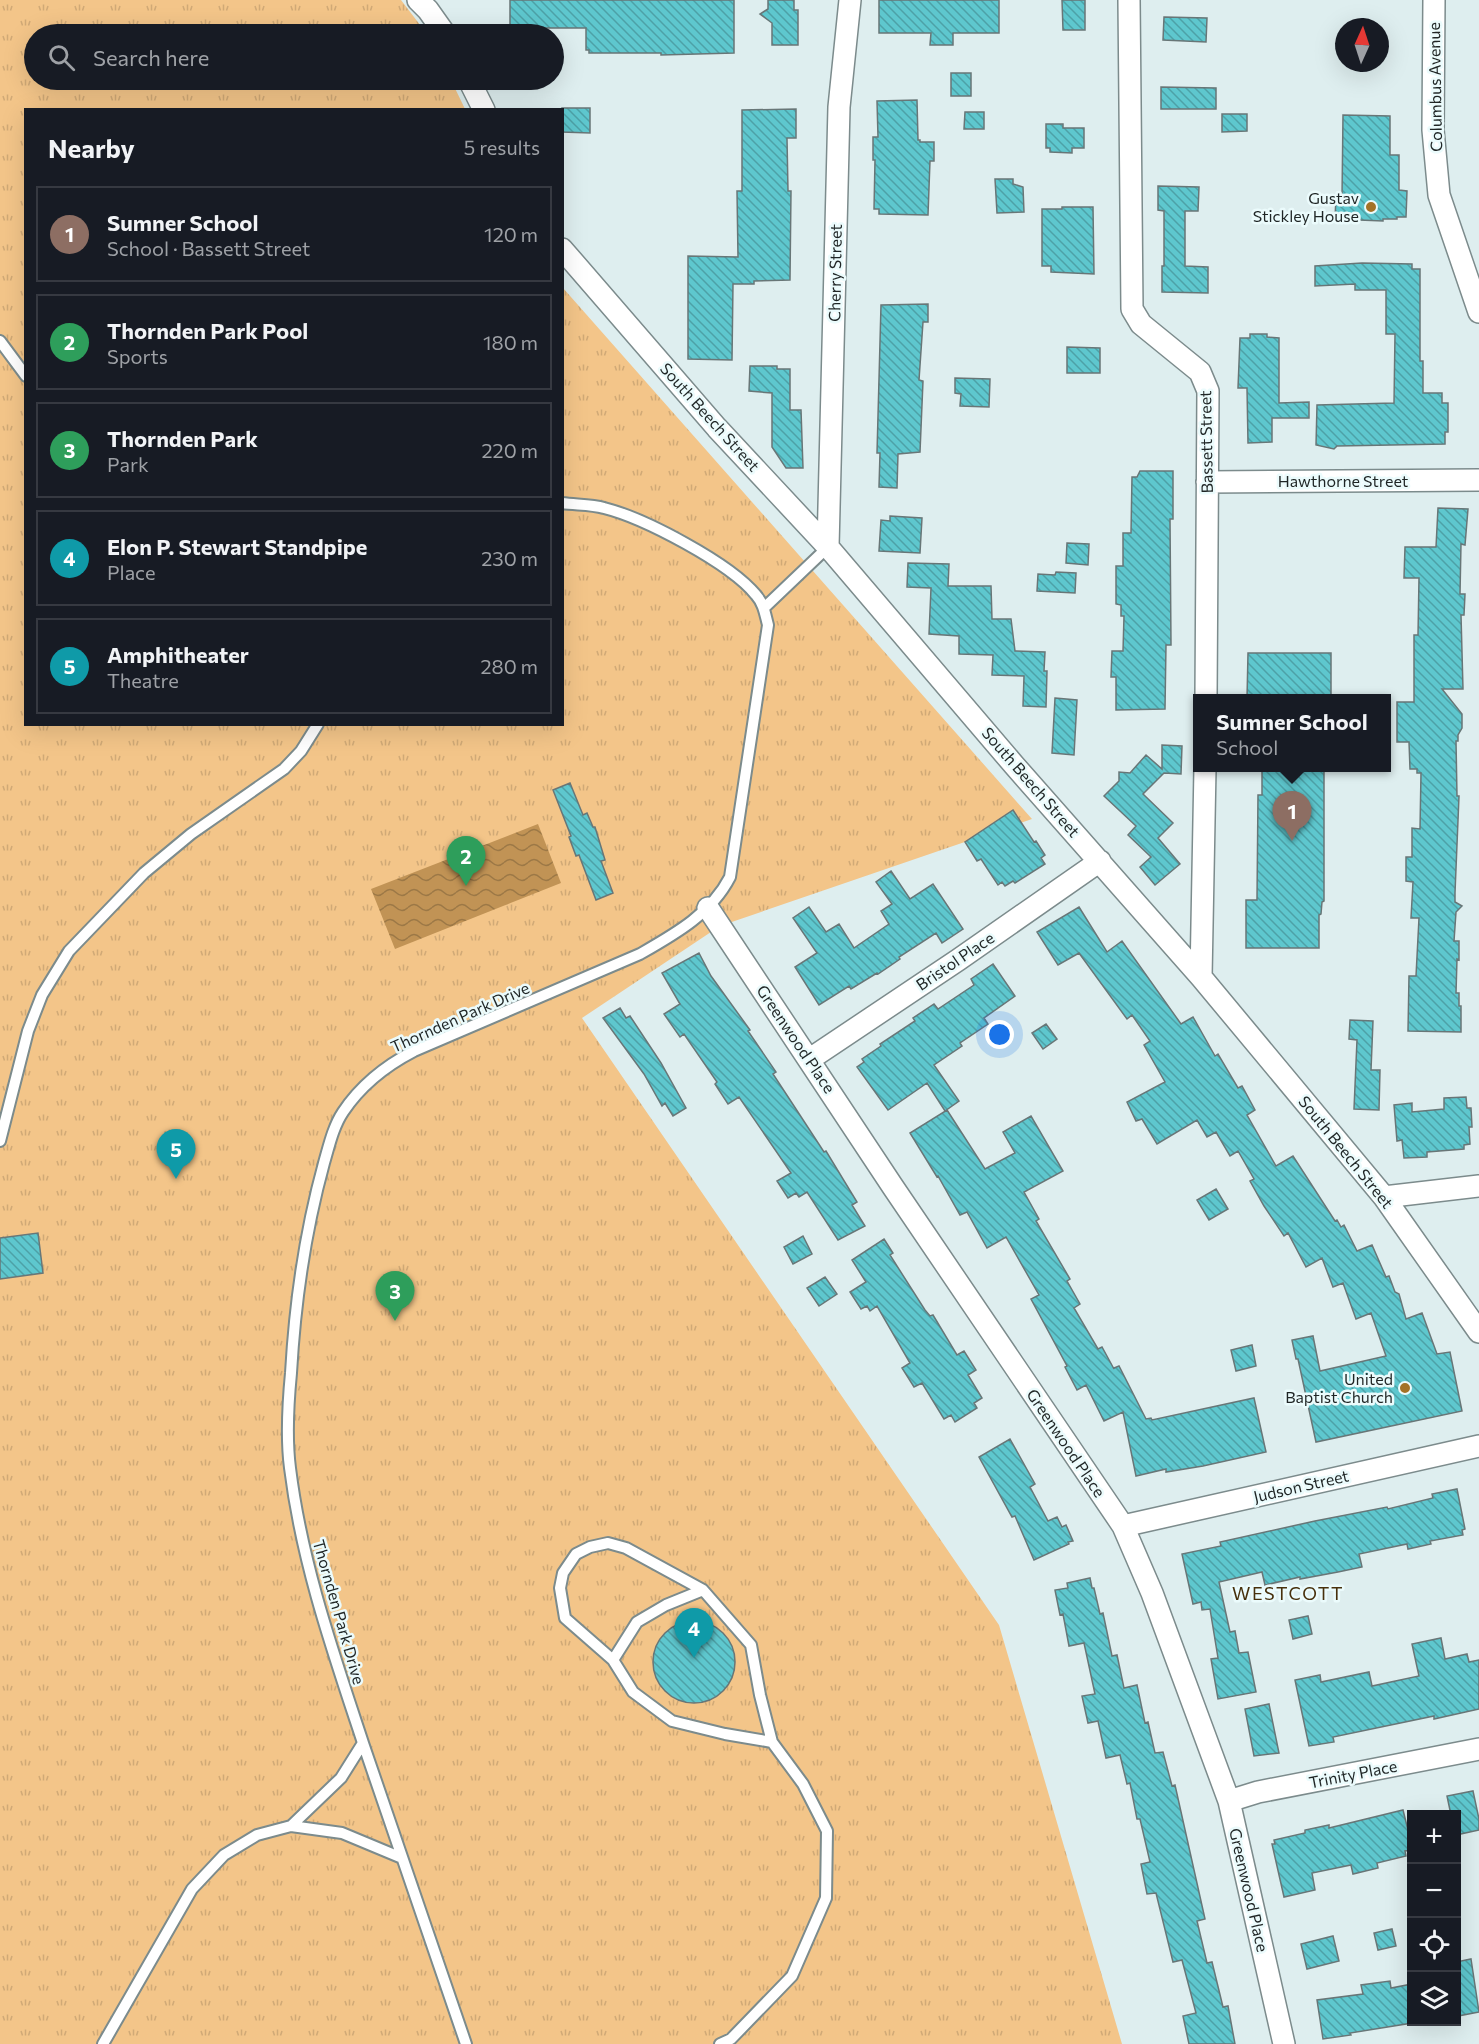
<!DOCTYPE html>
<html lang="en">
<head>
<meta charset="utf-8">
<style>
  body { margin:0; font-family:Commissioner,sans-serif; background:#20242c; color:#f1f3f6 }
  .controls { position:absolute; right:18px; bottom:18px; display:grid; overflow:hidden; border-radius:0px; box-shadow:0 6px 24px #0002 }
  .controls button { width:54px; height:54px; display:grid; place-items:center; padding:0; border:0; border-bottom:2px solid #363941; background:#171b24; color:#f1f3f6; font:30px sans-serif }
  .compass { position:absolute; left:1335px; top:18px; width:54px; height:54px; border-radius:50%; background:#171b24; box-shadow:0 6px 24px #0002; rotate:3deg }
  .you { position:absolute; left:1000px; top:1035px; width:21px; height:21px; margin:-15px; border:4px solid #fff; border-radius:50%; background:#1a73e8; box-shadow:0 0 0 9px #1a73e833 }
  .badge { display:grid; place-items:center; width:39px; height:39px; border-radius:50%; background:#2563eb; color:#fff; font-size:20px; font-weight:700 }
  .pin { position:absolute; translate:-50% -50px; filter:drop-shadow(0 2px 3px #0008) }
  .pin::after { content:''; position:absolute; top:32px; width:21px; height:18px; background:inherit; clip-path:polygon(0 0,100% 0,50% 100%) }
  .popup { position:absolute; left:1193px; top:694px; width:198px; height:78px; box-sizing:border-box; display:grid; place-content:center; border-radius:0px; background:#171b24; filter:drop-shadow(0 2px 4px #0005); font-size:20px; white-space:nowrap; color:#9ea1a6 }
  .popup b { font-size:22px; color:#f1f3f6 }
  .popup::after { content:''; position:absolute; left:50%; top:100%; margin-left:-12px; border:12px solid transparent; border-top-color:#171b24 }
  .list { margin:0; padding:0; list-style:none }
  h2 { display:flex; justify-content:space-between; align-items:center; height:78px; margin:0; padding:0 24px; font-size:26px }
  h2 small { font-size:20px; font-weight:400; color:#9ea1a6 }
  .list li { display:grid; grid-template-columns:39px 1fr auto; gap:18px; align-items:center; box-sizing:border-box; height:96px; margin:0 12px 12px; padding:0 12px; border:2px solid #363941; border-radius:0px }
  .list b { display:block; font-size:22px; white-space:nowrap }
  .list p { margin:0; font-size:20px; white-space:nowrap; color:#9ea1a6 }
  .list em { font-size:20px; font-style:normal; color:#9ea1a6 }
  .icon { flex:none; width:33px; height:33px; fill:none; stroke:currentColor; stroke-width:2; stroke-linecap:round; stroke-linejoin:round }
  .map { position:relative; flex:none; width:1479px; height:2044px; overflow:hidden }
  .search { position:absolute; background:#171b24; box-shadow:0 6px 24px #0002; left:24px; top:24px; width:540px; height:66px; display:flex; align-items:center; gap:15px; box-sizing:border-box; padding:0 21px; border-radius:33px; color:#9ea1a6; font-size:22px }
  .panel { position:absolute; background:#171b24; box-shadow:0 6px 24px #0002; left:24px; top:108px; width:540px; height:618px; border-radius:0px }
  .map>svg:first-child { display:block }
</style>
</head>
<body>
<div class="map">
<svg width="1479" height="2044" viewBox="0 0 1479 2044">
  <defs>
    <pattern id="park-tufts" width="24" height="20" patternUnits="userSpaceOnUse" patternTransform="scale(1.5)"><rect width="24" height="20" fill="#f3c589"/><path d="M3 7l-1-3M5 7V3M7 7l1-3M15 17l-1-3M17 17v-4M19 17l1-3" fill="none" stroke="#d0a976"/></pattern>
    <pattern id="water-waves" width="16" height="10" patternUnits="userSpaceOnUse" patternTransform="scale(1.5)"><rect width="16" height="10" fill="#c19355"/><path d="M0 5q4-4 8 0t8 0" fill="none" stroke="#9c7846"/></pattern>
    <pattern id="building-back-hatch" width="6" height="6" patternUnits="userSpaceOnUse" patternTransform="scale(1.5)"><rect width="6" height="6" fill="#5ec7ce"/><path d="M-1 5l2 2M0 0l6 6M5-1l2 2" fill="none" stroke="#4da1a7"/></pattern>
  </defs>
  <rect width="100%" height="100%" fill="#deeeef"/>
  <!-- park -->
  <path fill="url(#park-tufts)" d="M0 0H401L427 34H34V80H451L465 109 26 110V724H562L563 288 1032 819 720 926 582 1018 999 1625 1122 2044H0Z"/>
  <!-- water -->
  <path fill="url(#water-waves)" d="M538 824 561 883 395 949 371 889Z"/>
  <!-- building -->
  <path fill="url(#building-back-hatch)" stroke="#687677" stroke-width="1.5" d="M510 0H734V53L661 55V53H589V50H586V28H538L537 34H510Z
    M768 0H794V10H798V45H772V23L760 14 768 9Z
    M879 0H999V33H953V45H930L931 33H879Z
    M1062 0H1085V30H1063Z
    M1164 17 1207 18 1206 42 1163 40Z
    M951 73H971V96H951Z
    M1161 87 1216 88V109H1161Z
    M917 100 918 140H920V142H934V161H930L928 215 879 214V209H874L875 160H873V137H878L877 101Z
    M562 108H590V133L562 132Z
    M796 109V138H787L788 191H791L790 280 754 281V284H733L732 360 688 359V256L738 257 737 191H742V110Z
    M965 112H984V129H964Z
    M1222 114H1247V131L1222 132Z
    M1343 115 1390 116V155H1399V190L1407 191 1406 217H1397V219H1383V221L1335 219 1336 197 1342 198Z
    M1046 124H1063V128H1084V148H1072V153L1050 152V148H1046Z
    M995 179H1013V184L1023 187 1024 212 997 213Z
    M1158 186 1199 187 1198 211H1185V266L1208 267V293L1162 292V266H1164V211L1158 210Z
    M1062 207H1093L1094 274 1051 272V266H1042V209H1062Z
    M1362 263 1412 264V269H1420V361H1423V393H1442V403H1448V432H1445V444L1337 446 1334 449 1316 445 1317 405 1394 403 1395 334H1386V290H1355V284L1315 286V266Z
    M928 304V322H923L919 380 923 381 920 452 898 454 897 488 879 487 880 453H877L881 305Z
    M1250 334H1267V337L1279 338V403L1309 402V418H1272V442L1248 443 1247 388H1238L1240 338H1250Z
    M1067 347 1100 348V373H1067Z
    M750 366H777V369H790V410H801L803 468H786L772 447V393L749 391Z
    M955 378 990 379 989 407 960 406 961 394 955 393Z
    M1140 471H1173V519H1170L1171 645H1166L1165 709 1116 710V677H1111L1112 651H1123L1124 616H1121V605L1116 604V566H1123V533H1131L1132 477H1137Z
    M1438 508 1468 509 1465 545 1461 544 1460 594H1465L1464 615H1461L1463 689H1442L1462 714V728L1458 735V741H1456L1457 796H1459L1455 893V902L1462 906 1456 912 1454 941H1459V960L1457 959 1456 993H1459V1006H1461V1032L1408 1031 1409 976H1416L1419 918H1411L1413 882 1406 881V857H1412V828L1420 829 1421 773H1417V769H1410L1409 742H1397V702H1414V635H1418L1419 578H1404L1405 547H1436Z
    M890 516 922 518 920 553 879 551 881 520 890 521Z
    M1067 543 1089 544 1088 565 1066 563Z
    M908 563 949 564 948 586H991L992 619H1011L1015 651 1045 652 1044 671H1047L1046 707 1023 706 1024 676 992 675 993 655 959 654V636L929 634 931 588 907 587Z
    M1056 572 1076 573 1075 593 1037 591 1038 574 1055 575Z
    M1248 653H1331V699H1247Z
    M1055 698 1077 700 1074 755 1052 753Z
    M1162 745 1182 746 1181 774 1164 773 1143 794 1173 823 1158 838 1180 864 1155 885 1140 867 1151 857 1128 835 1136 826 1104 796 1119 781V772L1130 773 1146 755 1162 769Z
    M1262 768H1324V901L1322 902 1321 914 1319 915V948H1246V900H1257L1258 795H1262Z
    M570 783 583 815 587 813 593 827H595L605 860 601 861 613 893 596 900 579 855 576 856 569 837 571 836 553 790Z
    M1013 810 1034 842 1036 841 1045 855 1041 858 1045 864 1015 883 1013 881 1005 886 1002 882 998 885 981 859 977 861 965 842Z
    M891 871 910 899 933 884 963 929 942 943 936 933 899 957 900 959 878 974 877 973 851 989 849 986 819 1005 795 967 817 953 793 918 809 907 826 932 839 924 854 948 889 924 881 911 892 904 876 882Z
    M1079 907 1107 952 1122 941 1181 1024 1193 1017 1215 1056 1218 1054 1238 1088 1242 1086 1255 1110 1247 1115 1276 1166 1293 1156 1335 1221 1337 1220 1341 1227 1344 1225 1357 1251 1372 1245 1386 1277 1389 1276 1395 1292 1399 1294 1406 1319 1422 1313 1437 1354 1450 1352 1462 1411 1316 1442 1298 1359H1296L1292 1340 1313 1336 1320 1371 1386 1356 1371 1313 1356 1319 1343 1283 1333 1287 1322 1258 1306 1267 1288 1233 1284 1236 1264 1206 1250 1181 1254 1179 1238 1151 1230 1156 1216 1132 1207 1137 1197 1120 1157 1144 1142 1119 1136 1121 1127 1102 1165 1082 1144 1045 1150 1041 1132 1015 1127 1019 1079 953 1058 965 1037 932Z
    M699 953 711 976 750 1030 748 1031 776 1072 773 1074 794 1106 824 1152 826 1151 857 1202 852 1205 865 1226 838 1240 807 1192 799 1197 796 1193 788 1198 777 1181 791 1173 739 1097 728 1104 715 1084 717 1082 684 1034 680 1037 664 1014 680 1004 662 973Z
    M993 964 1015 996 984 1018 988 1024 960 1043 962 1046 934 1065 959 1101 945 1111 927 1083 888 1110 857 1067 864 1062 862 1059 881 1046 880 1044 915 1021 913 1018 934 1004 938 1009 974 985 971 979Z
    M620 1008 626 1018 630 1016 661 1063 686 1108 673 1116 665 1103 662 1106 644 1074 603 1018Z
    M1350 1020 1373 1021 1371 1070H1380L1379 1110 1354 1109 1357 1040 1349 1039Z
    M1046 1024 1057 1039 1043 1049 1032 1033Z
    M1466 1097 1467 1108H1471L1472 1127H1469L1470 1144 1464 1145V1149L1427 1152V1157L1404 1158 1402 1140 1397 1141 1394 1105 1412 1103V1112L1444 1109V1098Z
    M947 1110 985 1169 1015 1153 1003 1132 1031 1116 1063 1171 1024 1192 1039 1219 1036 1221 1070 1279 1067 1281 1080 1304 1074 1308 1098 1349 1102 1347 1114 1369V1368L1119 1366 1146 1419 1151 1418 1152 1420 1254 1398 1266 1452 1203 1466 1166 1472V1469L1136 1476 1123 1412 1104 1421 1086 1385 1077 1390 1065 1367 1067 1366 1031 1299 1039 1295 1006 1237 987 1248 967 1212 960 1215 938 1176 937 1177 910 1133Z
    M1216 1189 1228 1209 1209 1220 1197 1200Z
    M38 1233 43 1273 0 1279V1238Z
    M803 1236 812 1254 793 1264 784 1247Z
    M884 1239 893 1253 890 1255 925 1310 930 1316 933 1315 957 1355 964 1351 976 1370 968 1375 982 1398 974 1403 977 1408 955 1422 951 1415 944 1419 922 1383 914 1387 902 1368 910 1363 877 1306 870 1311 867 1306 861 1309 850 1292 866 1282 852 1260Z
    M825 1277 837 1294 819 1306 807 1288Z
    M1252 1345 1256 1366 1236 1371 1231 1350Z
    M1010 1439 1035 1484 1030 1487 1048 1521 1057 1517 1062 1527 1066 1525 1073 1541 1068 1542 1069 1544 1034 1560 1015 1516 1012 1517 979 1457Z
    M1457 1489 1465 1529 1462 1530 1463 1535 1430 1541 1431 1544 1408 1549 1407 1544 1359 1554 1362 1567 1338 1572 1300 1579V1577L1265 1585 1262 1572 1219 1582 1230 1632 1235 1631 1239 1653 1248 1652 1256 1692 1218 1699 1211 1659 1218 1658 1210 1609 1202 1610 1201 1602 1193 1604 1182 1554 1221 1546 1220 1542 1315 1521 1387 1507 1388 1509 1433 1498 1432 1494Z
    M1090 1578 1092 1588H1094L1100 1614 1103 1613 1112 1656 1117 1655 1124 1688 1137 1685 1145 1723 1148 1722 1155 1753 1163 1752 1172 1786 1175 1785 1205 1919 1197 1921 1207 1963 1212 1962 1223 2007 1228 2006 1235 2044H1189L1183 2016 1196 2013 1182 1960 1173 1962 1156 1893 1147 1894 1141 1864 1150 1862 1140 1819H1137L1130 1783 1127 1784 1120 1755 1106 1758 1098 1721 1088 1723 1082 1696 1095 1694 1084 1643 1069 1646 1063 1614 1060 1615 1055 1590 1068 1588 1067 1583Z
    M1308 1616 1312 1634 1293 1639 1289 1620Z
    M653 1662a41 41 0 1 1 82 0a41 41 0 1 1-82 0Z
    M1441 1638 1445 1659 1467 1654 1469 1662 1479 1660V1709L1434 1719V1716L1333 1737 1334 1742 1309 1746 1295 1680 1320 1675 1321 1682 1369 1672 1372 1686 1419 1676 1412 1644Z
    M1269 1704 1279 1753 1254 1756 1245 1709Z
    M1473 1791 1479 1819V1830L1456 1835V1815H1451L1447 1796Z
    M1403 1810 1412 1846V1850L1405 1851 1406 1856 1377 1863 1378 1868 1353 1874 1351 1865 1312 1873 1315 1890 1284 1897 1272 1844H1275L1274 1840 1305 1833V1830L1329 1825V1828Z
    M1392 1929 1396 1946 1378 1950 1374 1933Z
    M1333 1936 1339 1961 1307 1969 1301 1944Z
    M1471 1959 1479 2012 1458 2016 1456 1962Z
    M1390 1981 1391 1988 1412 1984V2023L1350 2033 1351 2035 1323 2039 1317 2000 1363 1994 1361 1985Z"/>
  <g fill="none" stroke-linecap="round" stroke-linejoin="round">
    <defs>
      <path id="lane" d="M0 341 26 376
        M764 608 828 547
        M0 1141 28 1031 42 995 69 951 144 873 191 834 284 769 301 751 318 724
        M613 1660 637 1622 666 1605 703 1590
        M363 1743 466 2044
        M291 1826 342 1833 402 1858
        M103 2044 192 1889 224 1855 257 1835 291 1826 341 1778 363 1743C333 1652 302 1564 290 1468 286 1437 288 1404 291 1373 295 1302 305 1232 324 1163 329 1146 333 1127 343 1112 361 1085 385 1066 414 1051L640 954C675 934 711 914 730 877L768 625C765 614 764 604 756 595 730 563 644 518 604 508 591 504 576 505 562 503
        M720 2044 731 2039 792 1976 826 1898 827 1831 803 1784 772 1742 760 1695 751 1645 703 1590 626 1548 608 1543 590 1547 576 1554 563 1573 560 1588 565 1618 613 1660 633 1692 672 1721 725 1734 772 1742"/>
      <path id="street" d="M418 0 428 10 445 34
        M1129 0 1132 309 1141 324 1200 372 1208 391 1206 698
        M1434 0 1433 130 1439 195 1479 312
        M469 80 484 110
        M562 249 717 428 828 547 1014 765 1201 977 1384 1197 1479 1332
        M1207 482 1479 480
        M828 547 839 107 850 0
        M708 908 893 1187 1123 1526 1152 1593 1229 1801 1284 2044
        M1201 977 1205 768
        M810 1059 958 960 1100 861
        M1384 1197 1479 1186
        M1123 1526 1479 1446
        M1229 1801 1258 1792 1479 1749"/>
    </defs>
    <!-- lane casing -->
    <use href="#lane" stroke="#7c8b8c" stroke-width="14"/>
    <!-- street casing -->
    <use href="#street" stroke="#7c8b8c" stroke-width="24"/>
    <!-- lane -->
    <use href="#lane" stroke="#fff" stroke-width="10"/>
    <!-- street -->
    <use href="#street" stroke="#fff" stroke-width="21"/>
  </g>
  <!-- markers -->
  <g fill="#a37227" stroke="#ebfbfc" stroke-width="2">
    <circle cx="1371" cy="207" r="6"/>
    <circle cx="1405" cy="1388" r="6"/>
  </g>
  <g text-anchor="middle" stroke-width="5" stroke-linejoin="round" paint-order="stroke">
    <!-- street labels -->
    <g font-size="16" fill="#1f2525" stroke="#ebfbfc">
      <text transform="translate(1435 87) rotate(-91)" y="6">Columbus Avenue</text>
      <text transform="translate(835 273) rotate(-89)" y="6">Cherry Street</text>
      <text transform="translate(710 417) rotate(48)" y="6">South Beech Street</text>
      <text transform="translate(1206 442) rotate(-91)" y="6">Bassett Street</text>
      <text x="1343" y="487">Hawthorne Street</text>
      <text transform="translate(1031 782) rotate(49)" y="6">South Beech Street</text>
      <text transform="translate(955 961) rotate(-34)" y="6">Bristol Place</text>
      <text transform="translate(460 1017) rotate(-24)" y="6">Thornden Park Drive</text>
      <text transform="translate(796 1039) rotate(56)" y="6">Greenwood Place</text>
      <text transform="translate(1346 1152) rotate(51)" y="6">South Beech Street</text>
      <text transform="translate(1066 1443) rotate(56)" y="6">Greenwood Place</text>
      <text transform="translate(1301 1486) rotate(-13)" y="6">Judson Street</text>
      <text transform="translate(339 1612) rotate(74)" y="6">Thornden Park Drive</text>
      <text transform="translate(1353 1774) rotate(-11)" y="6">Trinity Place</text>
      <text transform="translate(1249 1890) rotate(77)" y="6">Greenwood Place</text>
    </g>
    <!-- poi labels -->
    <g font-size="16" fill="#1f2525" stroke="#ebfbfc" text-anchor="end">
      <text x="1359" y="204">Gustav<tspan x="1359" dy="18">Stickley House</tspan></text>
      <text x="1393" y="1385">United<tspan x="1393" dy="18">Baptist Church</tspan></text>
    </g>
    <!-- neighbourhood labels -->
    <g font-size="18" letter-spacing="1.5" fill="#47300c" stroke="#ebfbfc">
      <text x="1288" y="1600">WESTCOTT</text>
    </g>
  </g>
</svg>
<div class="controls">
<button>+</button>
<button>−</button>
<button><svg class="icon" aria-label="locate" viewBox="0 0 24 24"><circle cx="12" cy="12" r="6"/><path d="M12 2v4M12 18v4M2 12h4M18 12h4"/></svg></button>
<button><svg class="icon" aria-label="layers" viewBox="0 0 24 24"><path d="M12 4l9 5-9 5-9-5zM3 14l9 5 9-5"/></svg></button>
</div>
<svg class="compass" viewBox="-18 -18 36 36"><path d="M0-13l5 13h-10z" fill="#e53935"/><path d="M0 13l5-13h-10z" fill="#9ea1a6"/></svg>
<div class="you"></div>
<div class="pin badge" style="left:1292px;top:841px;background:#8d6e63">1</div>
<div class="popup"><b>Sumner School</b>School</div>
<div class="pin badge" style="left:466px;top:886px;background:#2e9e5b">2</div>
<div class="pin badge" style="left:395px;top:1321px;background:#2e9e5b">3</div>
<div class="pin badge" style="left:694px;top:1658px;background:#0f9aa8">4</div>
<div class="pin badge" style="left:176px;top:1179px;background:#0f9aa8">5</div>
<div class="search"><svg class="icon" aria-label="search" viewBox="0 0 24 24"><circle cx="10" cy="10" r="6"/><path d="M15 15l6 6"/></svg>Search here</div>
<section class="panel">
<h2>Nearby<small>5 results</small></h2>
<ul class="list">
<li><span class="badge" style="background:#8d6e63">1</span><div><b>Sumner School</b><p>School · Bassett Street</p></div><em>120 m</em></li>
<li><span class="badge" style="background:#2e9e5b">2</span><div><b>Thornden Park Pool</b><p>Sports</p></div><em>180 m</em></li>
<li><span class="badge" style="background:#2e9e5b">3</span><div><b>Thornden Park</b><p>Park</p></div><em>220 m</em></li>
<li><span class="badge" style="background:#0f9aa8">4</span><div><b>Elon P. Stewart Standpipe</b><p>Place</p></div><em>230 m</em></li>
<li><span class="badge" style="background:#0f9aa8">5</span><div><b>Amphitheater</b><p>Theatre</p></div><em>280 m</em></li>
</ul>
</section>
</div>
</body>
</html>
